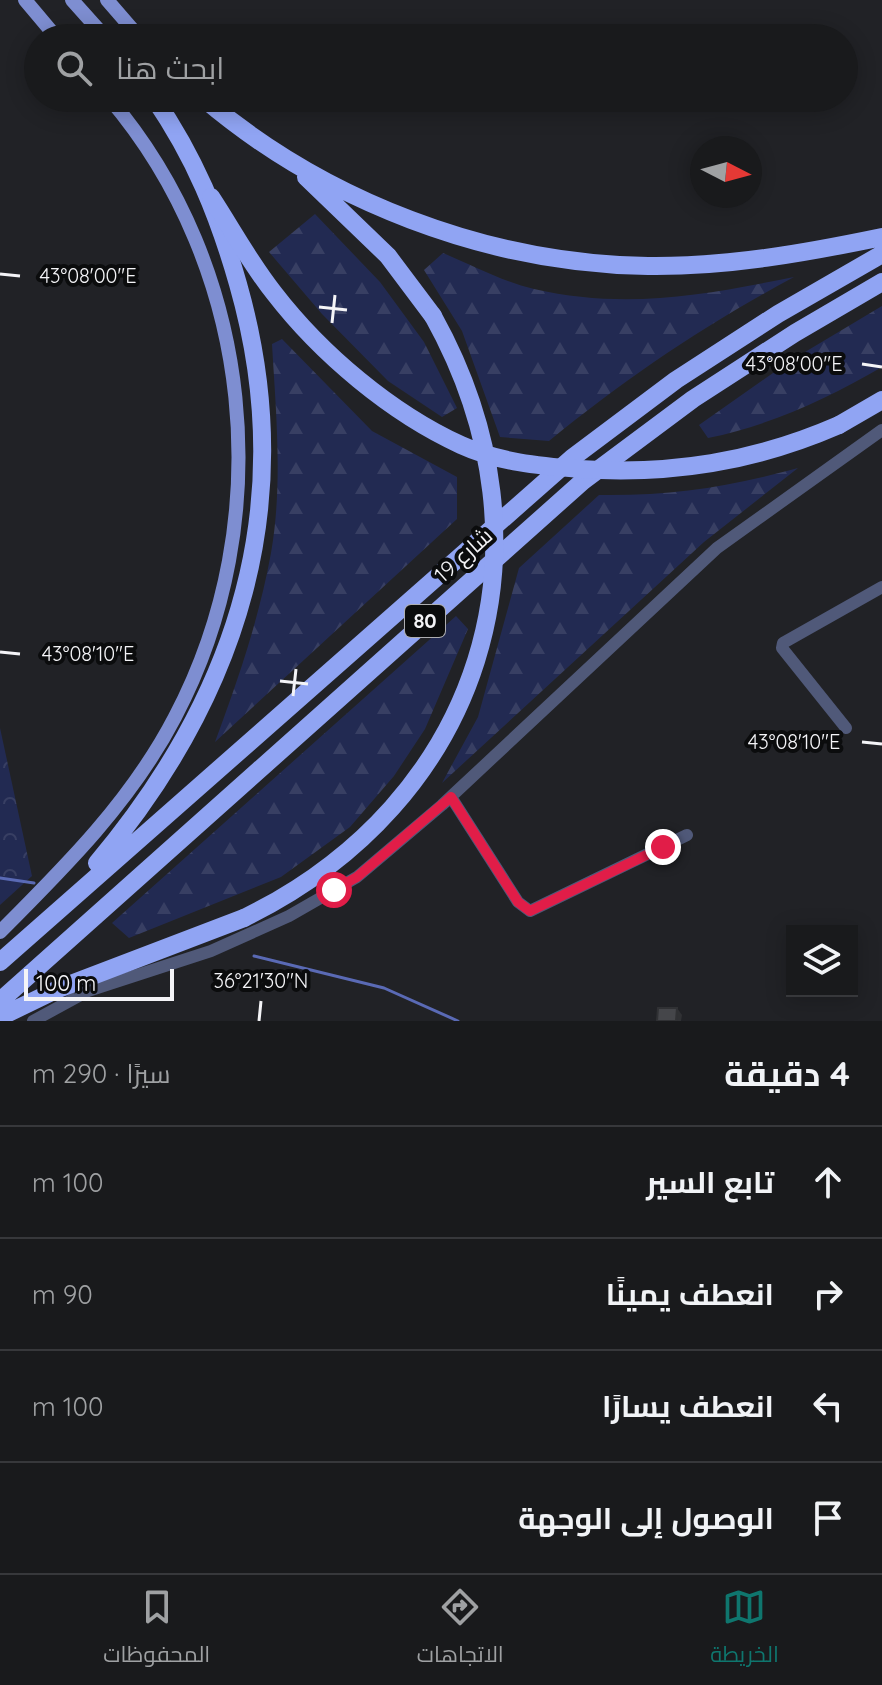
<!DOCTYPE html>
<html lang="ar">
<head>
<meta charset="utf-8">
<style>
  body { margin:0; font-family:Quicksand,Cairo,sans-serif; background:#262729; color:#f1f3f6; direction:rtl }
  .controls { position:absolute; right:24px; bottom:24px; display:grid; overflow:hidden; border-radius:0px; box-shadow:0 4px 20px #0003 }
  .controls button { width:72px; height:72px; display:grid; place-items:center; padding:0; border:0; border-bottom:2px solid #37383b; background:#191a1c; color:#f1f3f6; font:40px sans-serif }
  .compass { position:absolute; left:690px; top:136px; width:72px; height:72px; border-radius:50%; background:#191a1c; box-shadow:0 4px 20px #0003; rotate:96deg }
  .scale { position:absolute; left:24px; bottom:20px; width:150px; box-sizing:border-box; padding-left:8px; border:4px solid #f4f4f7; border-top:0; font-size:22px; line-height:28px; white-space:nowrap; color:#f4f4f7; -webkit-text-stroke:6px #0b0c0d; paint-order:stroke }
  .stop { position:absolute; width:24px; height:24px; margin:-18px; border:6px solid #e11d48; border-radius:50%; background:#fff }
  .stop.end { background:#e11d48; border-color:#fff; box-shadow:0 2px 8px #0008 }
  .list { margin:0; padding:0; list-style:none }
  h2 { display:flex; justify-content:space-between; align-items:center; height:104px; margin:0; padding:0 32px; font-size:34px }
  h2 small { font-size:26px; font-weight:400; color:#9fa1a3 }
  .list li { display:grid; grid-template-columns:52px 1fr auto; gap:24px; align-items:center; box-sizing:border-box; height:112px; padding:0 32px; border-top:2px solid #37383b }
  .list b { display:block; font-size:30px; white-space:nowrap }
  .list em { font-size:26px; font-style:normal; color:#9fa1a3 }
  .icon { flex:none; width:44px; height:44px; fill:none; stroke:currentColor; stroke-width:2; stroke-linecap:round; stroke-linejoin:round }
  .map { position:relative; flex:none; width:882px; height:1021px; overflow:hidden; direction:ltr }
  .search { position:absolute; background:#191a1c; box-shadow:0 4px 20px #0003; left:24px; right:24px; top:24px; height:88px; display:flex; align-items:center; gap:20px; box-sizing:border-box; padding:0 28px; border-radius:44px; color:#9fa1a3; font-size:30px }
  .sheet { height:552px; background:#191a1c }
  nav { display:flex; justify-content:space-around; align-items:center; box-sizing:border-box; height:112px; border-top:2px solid #37383b; background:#191a1c; font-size:22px; color:#9fa1a3 }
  nav a { display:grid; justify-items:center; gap:4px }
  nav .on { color:#0f766e }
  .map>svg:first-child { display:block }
</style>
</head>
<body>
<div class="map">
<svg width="882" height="1021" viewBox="0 0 882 1021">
  <defs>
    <pattern id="forest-firs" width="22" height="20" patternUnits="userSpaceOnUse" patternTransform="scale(2)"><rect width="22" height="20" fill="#222a52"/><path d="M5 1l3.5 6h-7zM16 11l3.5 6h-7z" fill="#383f63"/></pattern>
    <pattern id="park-crowns" width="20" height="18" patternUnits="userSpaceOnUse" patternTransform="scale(2)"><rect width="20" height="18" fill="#222a52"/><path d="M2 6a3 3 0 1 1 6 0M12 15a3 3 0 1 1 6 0" fill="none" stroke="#383f63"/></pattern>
  </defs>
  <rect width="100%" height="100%" fill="#212226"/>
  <!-- forest -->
  <path fill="url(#forest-firs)" d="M315 214 380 282 424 342 457 408 442 417 388 381 322 314 269 252Z
    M443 253C472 265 503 282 534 289 626 310 704 295 794 277 703 326 629 376 549 441L500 437 462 331 424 270Z
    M882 306V367C827 399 771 425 708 438L699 425 790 361Z
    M282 339 372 431 457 477V519L215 742C238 680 259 619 271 553 283 485 276 413 272 344Z
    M798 468 704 542 442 783 478 717 519 568 599 495C672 496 728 487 798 468Z
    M456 616 468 629 425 729 394 776 350 827 281 877 129 938 112 923Z"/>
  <!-- park -->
  <path fill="url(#park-crowns)" d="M0 728 32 876 0 905Z"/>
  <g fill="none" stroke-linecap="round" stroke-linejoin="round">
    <!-- stream -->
    <path stroke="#5a6ab5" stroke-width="3" d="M0 878 34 883
      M254 956 384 988 458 1021"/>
    <!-- minor -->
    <path stroke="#505979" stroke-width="12" d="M846 728 782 648 783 643 882 587
      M451 797 518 902 530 911 687 835
      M33 1021 88 991 211 951 289 916 357 877 442 805 717 548 882 430"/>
    <!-- major -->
    <path stroke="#7e8ed1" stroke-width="14" d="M25 0 57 38
      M72 0 106 38
      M107 0 140 38
      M0 932C66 866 132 800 175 717 279 520 254 268 109 98"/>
    <!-- highway -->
    <path stroke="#90a4f3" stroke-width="18" d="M203 98C324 201 488 264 648 266 727 267 805 253 882 237
      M306 177 388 256 433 316
      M839 425 882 400
      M97 863C239 694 300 501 238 284 218 214 195 158 154 98
      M0 962 572 458 676 380 778 314 882 254
      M0 1001 583 481 693 399 795 333 882 282
      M0 1017 58 989 244 918"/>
    <!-- highway-bridge -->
    <path stroke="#90a4f3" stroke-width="18" d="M211 197C232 229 250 263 274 293 321 354 391 413 461 445 498 462 539 466 579 469 671 475 754 462 839 425
      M244 918C482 802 562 548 433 316"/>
  </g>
  <!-- shaded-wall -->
  <path fill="#303134" d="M677 1008 682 1015 681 1021H676Z"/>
  <!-- building -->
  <path fill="#45464a" stroke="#303134" stroke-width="2" d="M658 1008H677L676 1021H657Z"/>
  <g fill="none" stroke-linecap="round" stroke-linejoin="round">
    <!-- route -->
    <path stroke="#e11d48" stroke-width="10" d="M334 890 357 877 451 797 518 902 530 911 663 847"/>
  </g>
  <!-- ticks -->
  <path fill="none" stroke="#f4f4f7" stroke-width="3" d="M0 274 20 276M319 307 347 310M332 323 335 295M862 364 882 367M0 652 20 654M280 681 308 684M293 696 296 669M862 742 882 744M259 1021 261 1001"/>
  <g text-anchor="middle" stroke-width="8" stroke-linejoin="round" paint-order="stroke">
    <!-- shield labels -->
    <rect fill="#0b0c0d" stroke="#aeaeb1" stroke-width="2" x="405" y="605" width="40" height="32" rx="6"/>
    <g font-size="20" font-weight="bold" fill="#f4f4f7">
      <text x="425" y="628">80</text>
    </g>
    <!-- street labels -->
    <g font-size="22" fill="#f4f4f7" stroke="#0b0c0d">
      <text transform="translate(463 555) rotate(-42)" y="8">شارع 19</text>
    </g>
  </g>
  <g font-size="20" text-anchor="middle" fill="#f4f4f7" stroke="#0b0c0d" stroke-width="8" stroke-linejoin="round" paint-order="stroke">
    <text x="88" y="283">43°08'00"E</text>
    <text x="794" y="371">43°08'00"E</text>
    <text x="88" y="661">43°08'10"E</text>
    <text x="794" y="749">43°08'10"E</text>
    <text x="261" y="988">36°21'30"N</text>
  </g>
</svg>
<div class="controls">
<button><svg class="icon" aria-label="layers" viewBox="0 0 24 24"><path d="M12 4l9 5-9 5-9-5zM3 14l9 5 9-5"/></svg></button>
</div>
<svg class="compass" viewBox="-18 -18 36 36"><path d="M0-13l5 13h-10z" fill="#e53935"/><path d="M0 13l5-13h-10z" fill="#9fa1a3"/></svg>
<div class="scale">100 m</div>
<div class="stop" style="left:334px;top:890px"></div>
<div class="stop end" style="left:663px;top:847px"></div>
<div class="search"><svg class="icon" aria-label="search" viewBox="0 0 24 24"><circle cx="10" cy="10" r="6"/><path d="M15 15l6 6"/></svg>ابحث هنا</div>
</div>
<section class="sheet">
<h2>4 دقيقة<small>سيرًا · 290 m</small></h2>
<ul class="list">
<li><svg class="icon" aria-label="ahead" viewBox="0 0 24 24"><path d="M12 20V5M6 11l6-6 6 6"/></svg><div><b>تابع السير</b></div><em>100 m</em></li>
<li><svg class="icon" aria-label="right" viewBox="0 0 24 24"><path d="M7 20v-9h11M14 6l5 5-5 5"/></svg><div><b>انعطف يمينًا</b></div><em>90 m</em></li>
<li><svg class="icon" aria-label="left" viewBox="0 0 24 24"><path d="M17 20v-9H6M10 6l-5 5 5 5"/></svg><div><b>انعطف يسارًا</b></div><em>100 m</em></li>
<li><svg class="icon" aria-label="arrive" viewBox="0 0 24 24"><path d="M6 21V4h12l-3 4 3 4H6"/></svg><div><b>الوصول إلى الوجهة</b></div></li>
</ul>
</section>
<nav>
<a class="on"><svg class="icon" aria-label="map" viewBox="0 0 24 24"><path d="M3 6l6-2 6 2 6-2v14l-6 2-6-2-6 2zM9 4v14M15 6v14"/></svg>الخريطة</a>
<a><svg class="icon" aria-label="directions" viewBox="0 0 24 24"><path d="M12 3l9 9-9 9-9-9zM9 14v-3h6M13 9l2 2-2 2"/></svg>الاتجاهات</a>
<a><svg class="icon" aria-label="saved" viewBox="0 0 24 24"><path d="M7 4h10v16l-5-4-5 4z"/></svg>المحفوظات</a>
</nav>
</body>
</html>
